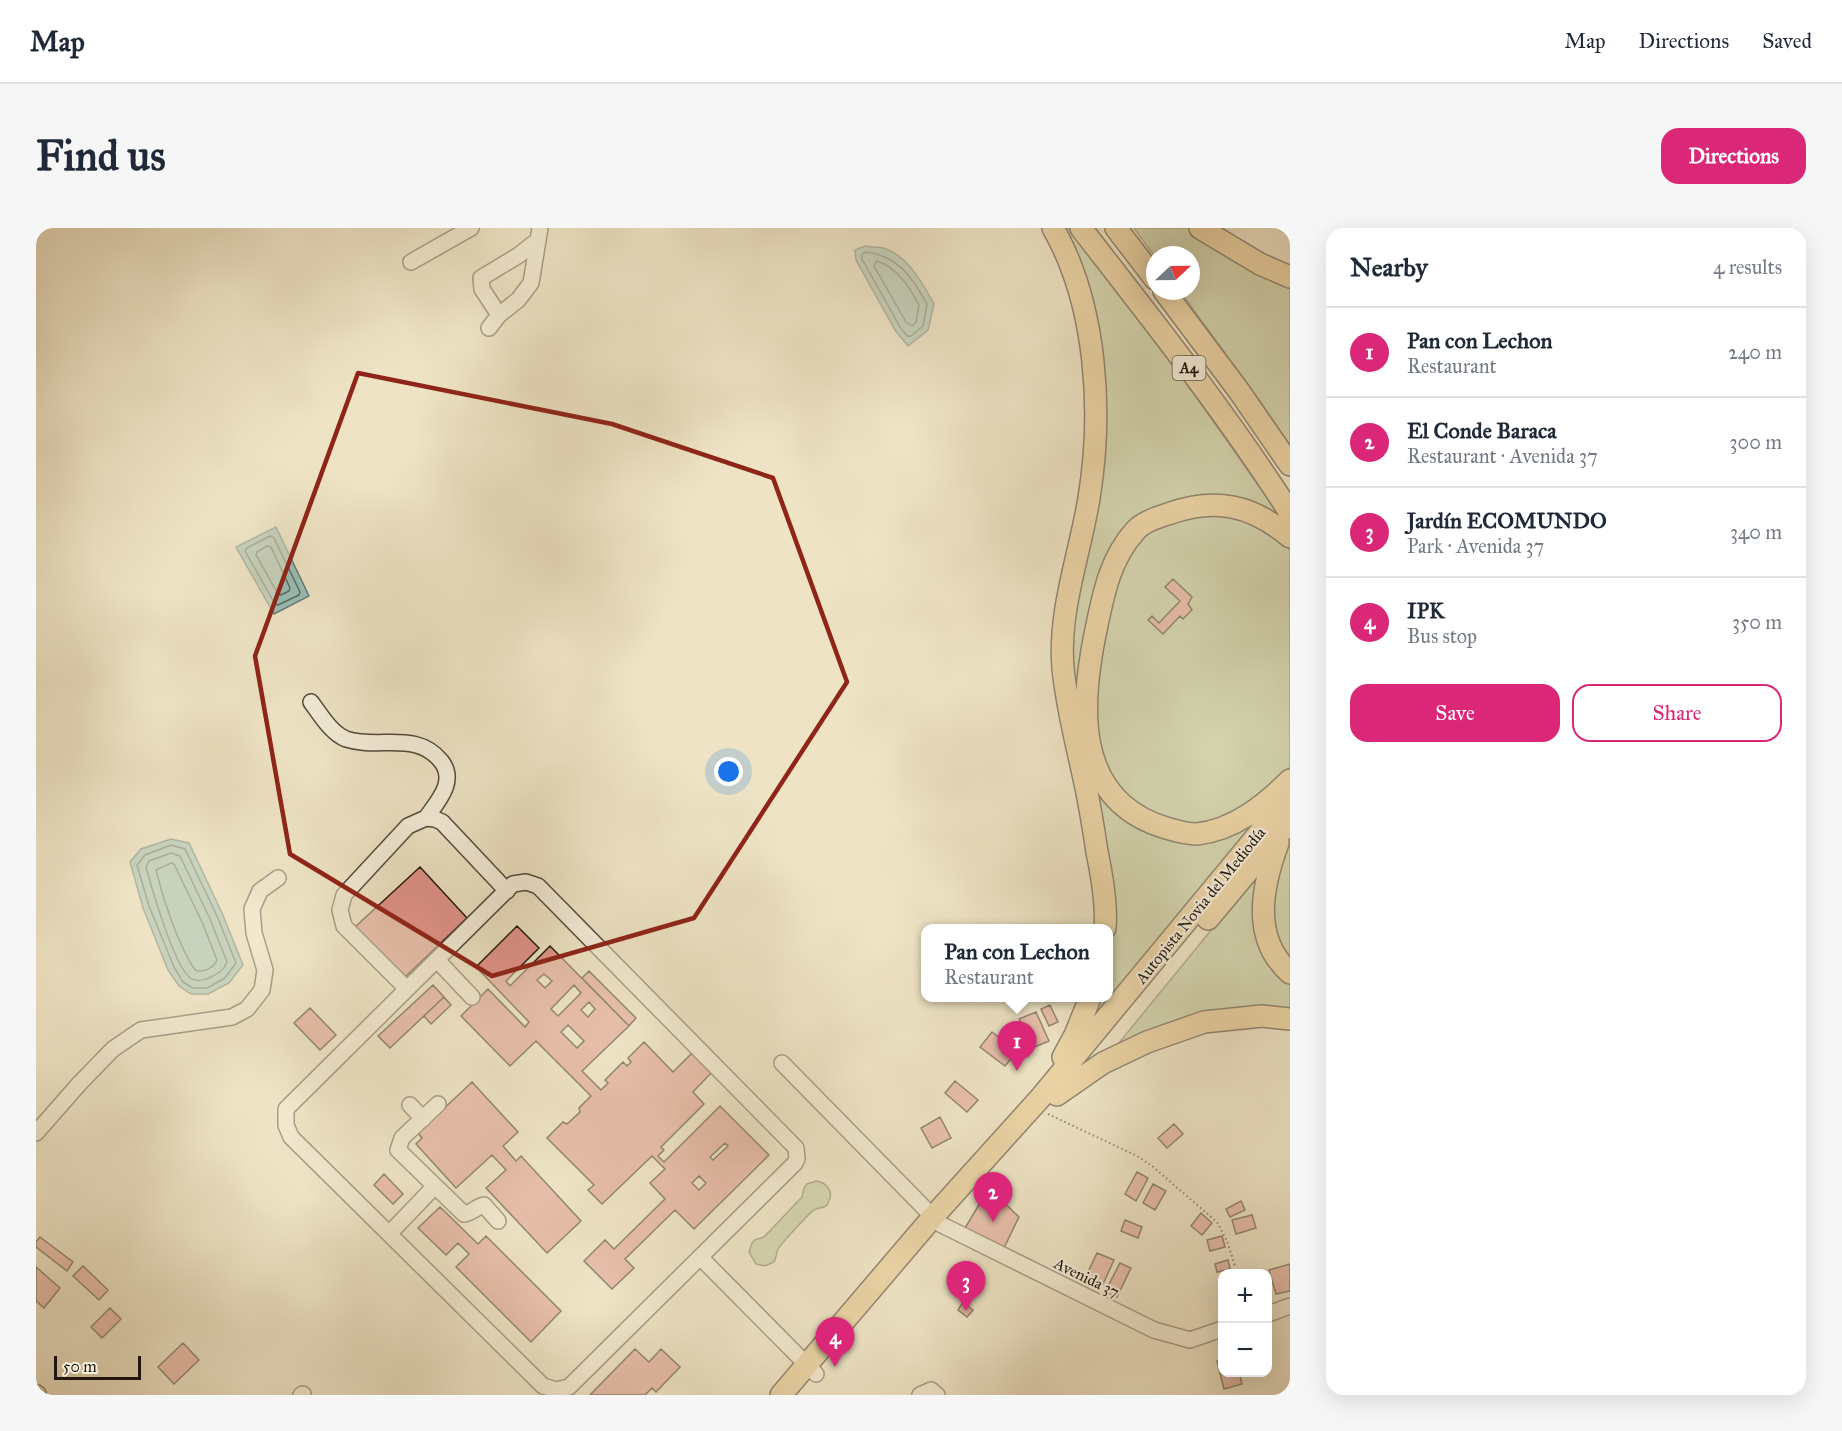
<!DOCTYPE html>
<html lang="en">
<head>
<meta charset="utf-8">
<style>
  body { margin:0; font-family:"IM FELL Great Primer",serif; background:#f6f6f7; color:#1f2937 }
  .controls { position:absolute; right:18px; bottom:18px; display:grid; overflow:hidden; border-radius:12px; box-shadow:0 6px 24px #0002 }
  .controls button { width:54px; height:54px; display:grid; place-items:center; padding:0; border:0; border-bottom:2px solid #e0e1e3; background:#fff; color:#1f2937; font:30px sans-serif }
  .compass { position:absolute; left:1110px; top:18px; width:54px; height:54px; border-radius:50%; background:#fff; box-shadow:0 6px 24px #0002; rotate:68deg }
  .scale { position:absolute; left:18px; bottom:15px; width:87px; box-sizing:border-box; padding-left:6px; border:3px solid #21170e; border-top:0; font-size:16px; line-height:21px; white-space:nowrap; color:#21170e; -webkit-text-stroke:4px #f4edd9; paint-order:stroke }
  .you { position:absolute; left:693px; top:544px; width:21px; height:21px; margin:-15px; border:4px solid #fff; border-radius:50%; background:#1a73e8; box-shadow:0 0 0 9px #1a73e833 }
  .badge { display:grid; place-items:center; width:39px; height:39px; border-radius:50%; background:#db2777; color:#fff; font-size:20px; font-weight:700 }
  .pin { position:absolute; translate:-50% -50px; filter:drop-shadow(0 2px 3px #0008) }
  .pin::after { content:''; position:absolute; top:32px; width:21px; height:18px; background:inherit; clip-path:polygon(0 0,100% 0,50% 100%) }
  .popup { position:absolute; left:885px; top:696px; width:192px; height:78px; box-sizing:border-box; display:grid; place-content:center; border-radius:12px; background:#fff; filter:drop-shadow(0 2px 4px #0005); font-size:20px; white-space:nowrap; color:#747a83 }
  .popup b { font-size:22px; color:#1f2937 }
  .popup::after { content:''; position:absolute; left:50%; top:100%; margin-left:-12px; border:12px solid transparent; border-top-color:#fff }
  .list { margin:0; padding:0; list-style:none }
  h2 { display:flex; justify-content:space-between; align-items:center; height:78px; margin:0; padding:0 24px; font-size:26px }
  h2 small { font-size:20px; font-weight:400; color:#747a83 }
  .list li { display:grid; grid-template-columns:39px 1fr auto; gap:18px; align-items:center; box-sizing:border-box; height:90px; padding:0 24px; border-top:2px solid #e0e1e3 }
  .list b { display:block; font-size:22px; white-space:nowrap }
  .list p { margin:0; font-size:20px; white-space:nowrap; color:#747a83 }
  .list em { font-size:20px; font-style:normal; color:#747a83 }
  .actions { display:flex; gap:12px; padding:18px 24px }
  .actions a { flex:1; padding:14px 0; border:2px solid #db2777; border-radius:18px; text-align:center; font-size:21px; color:#db2777 }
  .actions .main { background:#db2777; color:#fff }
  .map { position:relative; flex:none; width:1254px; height:1167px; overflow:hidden; border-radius:18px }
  header { display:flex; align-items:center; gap:36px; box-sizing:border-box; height:84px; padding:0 30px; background:#fff; border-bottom:2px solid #e0e1e3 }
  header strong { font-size:28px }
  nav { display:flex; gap:33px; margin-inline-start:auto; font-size:21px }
  .intro { display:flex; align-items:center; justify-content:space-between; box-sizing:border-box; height:144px; padding:0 36px }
  h1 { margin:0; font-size:42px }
  .button { padding:15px 27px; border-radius:18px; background:#db2777; color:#fff; font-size:21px; font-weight:700 }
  main { display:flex; gap:36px; padding:0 36px }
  aside { flex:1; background:#fff; border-radius:18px; box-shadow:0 6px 24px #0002 }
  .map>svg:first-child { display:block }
</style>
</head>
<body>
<header>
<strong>Map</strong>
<nav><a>Map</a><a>Directions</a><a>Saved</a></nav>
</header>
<div class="intro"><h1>Find us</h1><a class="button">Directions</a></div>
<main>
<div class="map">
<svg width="1254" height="1167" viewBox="0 0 1254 1167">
  <rect width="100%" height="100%" fill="#eee4c5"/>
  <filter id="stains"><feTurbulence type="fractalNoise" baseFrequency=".00333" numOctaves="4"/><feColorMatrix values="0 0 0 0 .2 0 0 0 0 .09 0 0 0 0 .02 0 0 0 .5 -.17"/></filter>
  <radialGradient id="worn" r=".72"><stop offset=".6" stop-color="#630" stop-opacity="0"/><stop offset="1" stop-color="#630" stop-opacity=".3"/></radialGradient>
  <!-- green -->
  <path fill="#b5c597" stroke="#6b6e52" stroke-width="1.5" d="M1026 0H1032L1101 85 1246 291 1132 277 1066 348 1057 544 1143 608 1236 577 1053 797 1062 770H1072V724L1074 715 1073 661 1035 432 1038 375 1065 188Z
    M1098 0H1156L1254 55V220L1228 179 1144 63H1155V27H1119V29Z
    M1200 285 1231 301 1254 322V539L1231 564 1199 586 1171 597 1140 596 1104 580 1084 566 1062 527 1057 494 1064 415 1077 358 1094 322 1111 305 1131 291Z
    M1254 613V736L1247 729 1233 686 1248 623Z
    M1229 636 1220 687 1254 755V783L1074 826Z
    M780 953C789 954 798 962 793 973 790 982 784 978 778 982 774 984 744 1017 742 1021 740 1025 741 1029 738 1034L729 1038 720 1036 713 1024 716 1015 719 1012 728 1009 766 969 768 960 771 956Z"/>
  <!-- water -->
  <path fill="#99beb7" stroke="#697b73" stroke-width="1.5" d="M829 18C835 19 842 19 848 20 872 28 887 56 898 76L892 102 872 118 859 102 820 32 819 22Z
    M240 299 273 368 238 386 200 319Z
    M135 611 153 615 186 685 207 737 193 755 172 766H155L143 758 132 742 107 680 94 634 105 621Z"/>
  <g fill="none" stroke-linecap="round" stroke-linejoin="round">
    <!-- shore -->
    <path stroke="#5d6a62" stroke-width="1.5" d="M830 24C862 28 876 49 891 76L887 98 875 108H871L864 99 826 31V26Z
      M841 33C861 39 874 60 883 77L880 94 876 98 870 94 838 38Z
      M234 308 238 310 264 364 263 367 242 377 239 376 209 323 211 320Z
      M231 318 235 319 254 360 253 363 245 367 242 366 220 327 221 324Z
      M135 617 149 621 181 688 200 735 189 750 171 760H157L147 754 138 739 113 678 101 637 109 627Z
      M135 625 144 628 174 691 191 734C188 742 183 745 175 749 168 753 159 754 153 749 137 734 116 661 110 639L113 633Z
      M135 635 138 636 166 694 181 732C178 740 167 745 159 742 142 717 127 671 120 642Z"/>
  </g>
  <!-- building -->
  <path fill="#e19389" stroke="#21170e" stroke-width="1.5" fill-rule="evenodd" d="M1137 351 1156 369 1152 376 1156 382 1147 391 1144 388 1127 406 1112 392 1116 388 1123 395 1144 373 1129 359Z
    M384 639 431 690 367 751 319 699Z
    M481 698 503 720 470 753 474 758 514 718 593 798 546 843 565 862 572 855 569 852 587 834 591 838 595 834 592 830 608 814 637 844 656 825 675 845 657 864 668 876 625 919 628 922 622 928 628 934 684 878 733 927 658 1001 639 982 589 1031 598 1040 576 1061 548 1033 569 1012 578 1021 629 971 614 955 629 941 616 928 566 976 552 962 558 957 511 910 527 894 531 896 544 884 543 880 555 868 500 813 474 838 425 788 452 761 489 799 493 794 440 739ZM508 746 516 753 509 760 501 752ZM538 757 545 765 522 788 515 781ZM553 774 559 781 552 789 545 782ZM532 797 548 813 541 820 525 804ZM689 915 692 918 677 932 674 929ZM663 948 670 955 663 962 656 955Z
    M553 743 600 790 593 798 546 750Z
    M397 757 408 769 354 820 342 808Z
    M408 769 415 777 395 796 388 788Z
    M1014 777 1022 794 1013 798 1005 781Z
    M274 780 300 807 284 822 258 795Z
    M1000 784 1013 813 996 820 983 791Z
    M956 804 981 823 969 838 944 819Z
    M919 853 942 872 931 884 909 865Z
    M436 854 482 904 467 918 480 933 485 928 545 993 511 1025 450 960 470 942 456 927 420 960 380 916 386 910 382 905Z
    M904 889 915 910 896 920 885 900Z
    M1138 896 1147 906 1131 920 1122 910Z
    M1101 944 1112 950 1100 973 1089 966Z
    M348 946 367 966 357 976 338 957Z
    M1117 956 1130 963 1119 982 1107 975Z
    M953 960 983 989 968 1020 929 1000Z
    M1205 973 1209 982 1194 989 1190 981Z
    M404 979 442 1016 450 1008 525 1083 495 1114 420 1039 433 1026 422 1015 410 1027 382 1000Z
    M1165 985 1176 995 1166 1007 1155 998Z
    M1216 987 1220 1000 1200 1006 1196 992Z
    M1089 992 1106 999 1102 1010 1085 1003Z
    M1186 1008 1189 1019 1174 1023 1171 1012Z
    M4 1009 37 1034 31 1043 0 1019V1014Z
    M1061 1025 1078 1032 1067 1056 1050 1048Z
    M1192 1032 1194 1041 1181 1044 1179 1036Z
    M1084 1035 1095 1040 1081 1069 1069 1064Z
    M1254 1036V1063L1240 1066 1233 1042Z
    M47 1038 72 1062 63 1072 37 1048Z
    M0 1039 24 1060 8 1080 0 1073Z
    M927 1074 937 1082 931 1089 922 1082Z
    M74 1080 85 1091 66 1110 55 1099Z
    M147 1115 163 1132 138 1156 122 1139Z
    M599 1121 613 1134 625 1121 644 1139 620 1164 616 1160 609 1167H554Z
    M1186 1132V1144H1203L1206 1156 1188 1161 1181 1133Z"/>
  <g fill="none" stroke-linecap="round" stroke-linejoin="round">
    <defs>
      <path id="minor" d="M375 34 435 0
        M463 87 446 61 445 50 483 27 502 12
        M453 100 463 87 482 72 495 55 504 0
        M275 474C284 486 295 505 310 511 343 522 380 502 405 533 421 553 402 573 390 590
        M490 654 502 658 760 920 761 931 759 935 533 1159 520 1162 507 1158 255 909 250 897V881L477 656Z
        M401 732 436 769
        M371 761 308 698 304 682 308 667 372 598 390 590 399 591 406 594 471 663
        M746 835 904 996 1118 1102 1154 1112 1186 1101
        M402 876 366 910 362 922 428 986C436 985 440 979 448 977L462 993
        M374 877 387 891
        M0 905 43 856 77 821 105 802 196 789 211 781 226 762 229 742 218 705 216 681 224 663 242 650
        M353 1006 399 958
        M664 1029 780 1146
        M1232 1086 1254 1078
        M265 1167 267 1166
        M884 1167 895 1162 901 1167"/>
      <path id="major" d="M0 1166 1 1167"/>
      <path id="highway" d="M1017 0C1061 77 1067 184 1053 270 1044 326 1022 383 1027 440 1031 483 1043 524 1051 565 1055 585 1058 604 1061 624 1066 648 1071 676 1069 700
        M1045 0C1117 93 1191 186 1254 285
        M1080 0 1119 51
        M1164 0 1224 36 1254 49
        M1128 63 1203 163 1254 237
        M1254 309C1216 277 1180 269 1132 286 1122 289 1107 294 1100 302 1075 329 1068 363 1061 397 1044 475 1036 572 1130 600 1140 603 1151 606 1161 606 1198 602 1229 577 1254 552
        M1242 615C1226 659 1215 710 1254 745
        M1172 691 1254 593
        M1027 829 1039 807 1054 770
        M1021 867 1067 835 1111 814 1168 794 1226 788 1254 791
        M745 1167 896 990 1006 868 1254 568"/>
    </defs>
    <!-- minor casing -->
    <use href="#minor" stroke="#544a3c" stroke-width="18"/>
    <!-- major casing -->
    <use href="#major" stroke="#21170e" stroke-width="21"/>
    <!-- highway casing -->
    <use href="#highway" stroke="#21170e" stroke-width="24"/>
    <!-- path -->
    <path stroke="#21170e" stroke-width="2" stroke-dasharray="1.5 3" stroke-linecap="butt" d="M1012 886 1101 928 1116 938 1181 994 1191 1013 1199 1038"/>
    <!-- minor -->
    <use href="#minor" stroke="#f4edd9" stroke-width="15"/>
    <!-- major -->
    <use href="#major" stroke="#e7c282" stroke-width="18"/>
    <!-- highway -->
    <use href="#highway" stroke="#e7c282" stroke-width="21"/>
  </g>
  <!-- marked area -->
  <path d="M0 0H1254V1167H0ZM322 145 576 196 737 250 811 454 658 690 456 748 254 626 219 428Z" fill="#eee4c5" fill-opacity=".55" fill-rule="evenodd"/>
  <path fill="none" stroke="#8f2418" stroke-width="4.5" stroke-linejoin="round" d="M322 145 576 196 737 250 811 454 658 690 456 748 254 626 219 428Z"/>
  <g text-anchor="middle" stroke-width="4.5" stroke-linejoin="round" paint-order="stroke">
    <!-- shield labels -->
    <rect fill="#f4edd9" stroke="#60574b" stroke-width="1.5" x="1136.5" y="128" width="33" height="24" rx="4.5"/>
    <g font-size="15" font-weight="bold" fill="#21170e">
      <text x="1153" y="145">A4</text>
    </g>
    <!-- street labels -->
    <g font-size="16" fill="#21170e" stroke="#f4edd9">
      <text transform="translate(1164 677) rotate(-51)" y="6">Autopista Novia del Mediodía</text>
      <text transform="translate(1051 1049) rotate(26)" y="6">Avenida 37</text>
    </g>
  </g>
  <rect width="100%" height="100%" filter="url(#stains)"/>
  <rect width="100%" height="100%" fill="url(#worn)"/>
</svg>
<div class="controls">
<button>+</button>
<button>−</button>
</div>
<svg class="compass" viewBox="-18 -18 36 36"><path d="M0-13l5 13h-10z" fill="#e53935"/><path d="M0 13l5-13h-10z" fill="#747a83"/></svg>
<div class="scale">50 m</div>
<div class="you"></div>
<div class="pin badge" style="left:981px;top:843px">1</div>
<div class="popup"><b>Pan con Lechon</b>Restaurant</div>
<div class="pin badge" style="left:957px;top:994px">2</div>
<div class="pin badge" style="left:930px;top:1083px">3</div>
<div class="pin badge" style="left:799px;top:1139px">4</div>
</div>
<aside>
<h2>Nearby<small>4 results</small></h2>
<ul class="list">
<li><span class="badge">1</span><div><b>Pan con Lechon</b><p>Restaurant</p></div><em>240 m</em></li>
<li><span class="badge">2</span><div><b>El Conde Baraca</b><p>Restaurant · Avenida 37</p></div><em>300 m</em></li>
<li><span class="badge">3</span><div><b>Jardín ECOMUNDO</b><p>Park · Avenida 37</p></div><em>340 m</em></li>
<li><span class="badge">4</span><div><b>IPK</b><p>Bus stop</p></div><em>350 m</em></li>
</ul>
<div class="actions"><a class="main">Save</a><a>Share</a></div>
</aside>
</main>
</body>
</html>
